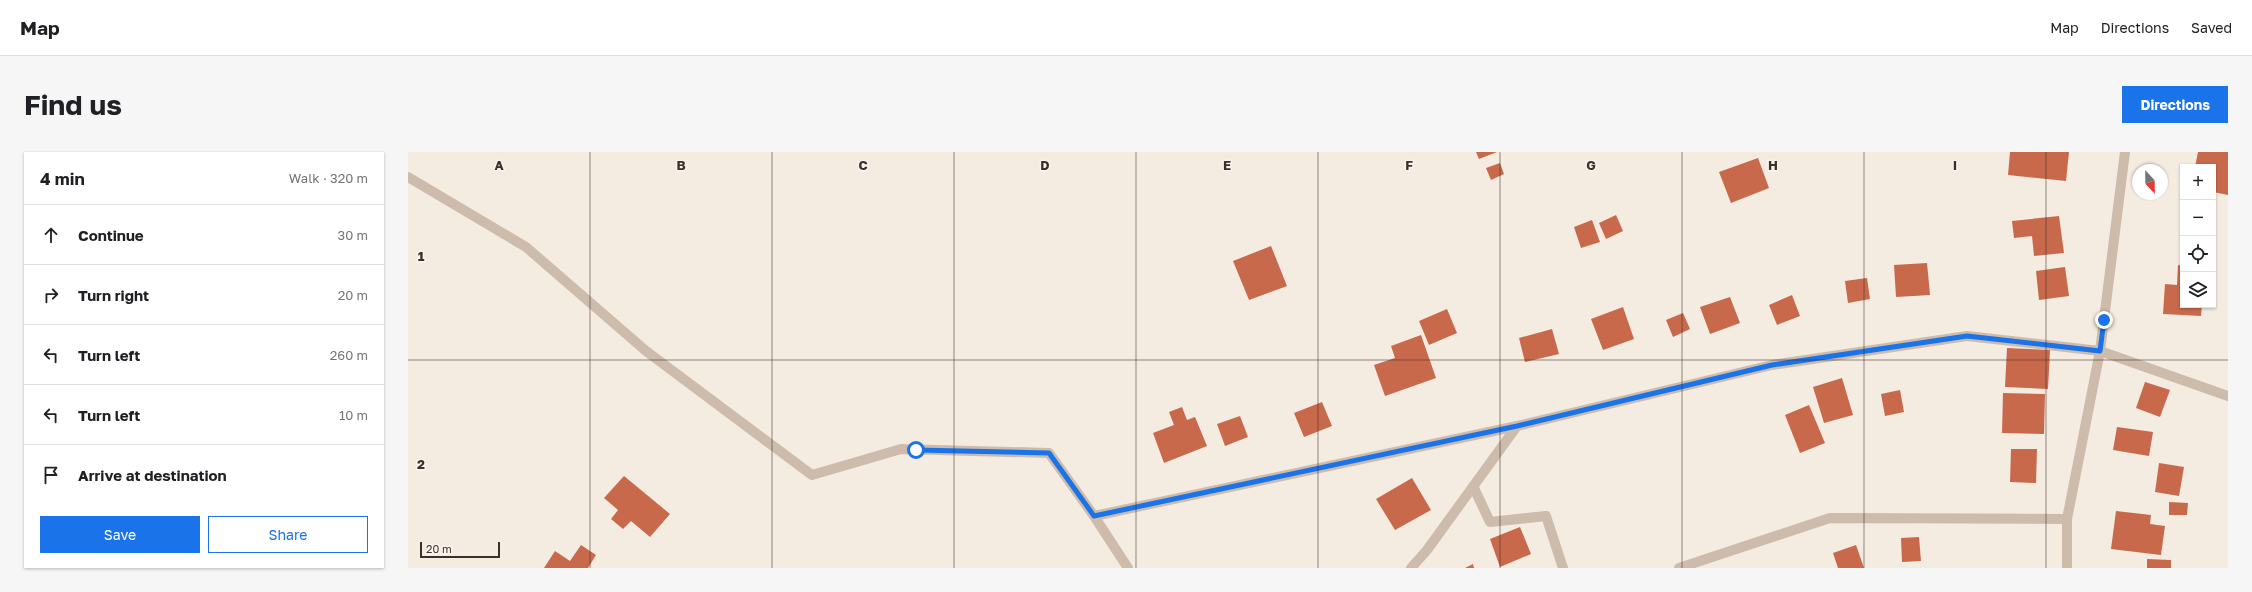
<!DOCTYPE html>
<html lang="en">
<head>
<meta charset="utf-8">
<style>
  body { margin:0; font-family:"Golos Text",sans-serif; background:#f6f6f6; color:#202124 }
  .controls { position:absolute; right:12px; top:12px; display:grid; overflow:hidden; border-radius:0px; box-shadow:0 1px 3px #0004 }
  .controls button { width:36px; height:36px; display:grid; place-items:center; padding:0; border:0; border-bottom:1px solid #e0e0e0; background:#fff; color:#202124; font:20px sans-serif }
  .compass { position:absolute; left:1724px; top:12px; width:36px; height:36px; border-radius:50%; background:#fff; box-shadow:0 1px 3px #0004; rotate:158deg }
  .scale { position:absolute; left:12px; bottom:10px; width:80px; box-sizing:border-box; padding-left:4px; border:2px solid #3b302b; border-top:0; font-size:11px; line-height:14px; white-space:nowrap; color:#3b302b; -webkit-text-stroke:3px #fbf5ee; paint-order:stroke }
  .stop { position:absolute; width:12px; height:12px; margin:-9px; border:3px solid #1a73e8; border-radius:50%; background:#fff }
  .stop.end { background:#1a73e8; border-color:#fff; box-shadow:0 1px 4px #0008 }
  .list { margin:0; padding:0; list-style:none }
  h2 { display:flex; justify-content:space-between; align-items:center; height:52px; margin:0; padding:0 16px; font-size:17px }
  h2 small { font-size:13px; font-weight:400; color:#757577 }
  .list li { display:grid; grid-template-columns:26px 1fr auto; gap:12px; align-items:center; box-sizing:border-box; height:60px; padding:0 16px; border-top:1px solid #e0e0e0 }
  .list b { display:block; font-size:15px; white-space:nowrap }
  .list em { font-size:13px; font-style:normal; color:#757577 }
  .actions { display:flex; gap:8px; padding:12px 16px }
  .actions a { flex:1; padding:9px 0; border:1px solid #1a73e8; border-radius:0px; text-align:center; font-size:14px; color:#1a73e8 }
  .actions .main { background:#1a73e8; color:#fff }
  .icon { flex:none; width:22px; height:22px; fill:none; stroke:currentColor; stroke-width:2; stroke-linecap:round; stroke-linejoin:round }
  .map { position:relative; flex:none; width:1820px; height:416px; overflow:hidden; border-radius:0px }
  header { display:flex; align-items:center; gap:24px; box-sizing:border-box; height:56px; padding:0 20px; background:#fff; border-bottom:1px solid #e0e0e0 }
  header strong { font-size:19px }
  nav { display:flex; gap:22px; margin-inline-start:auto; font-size:14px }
  .intro { display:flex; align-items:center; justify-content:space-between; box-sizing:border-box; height:96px; padding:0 24px }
  h1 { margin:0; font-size:28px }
  .button { padding:10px 18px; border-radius:0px; background:#1a73e8; color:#fff; font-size:14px; font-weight:700 }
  main { display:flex; gap:24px; padding:0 24px }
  aside { flex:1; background:#fff; border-radius:0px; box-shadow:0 1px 3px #0004 }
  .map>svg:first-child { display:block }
</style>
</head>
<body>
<header>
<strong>Map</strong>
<nav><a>Map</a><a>Directions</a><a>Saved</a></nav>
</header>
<div class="intro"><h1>Find us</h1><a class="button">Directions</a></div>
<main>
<aside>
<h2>4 min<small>Walk · 320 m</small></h2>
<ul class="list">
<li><svg class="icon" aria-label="ahead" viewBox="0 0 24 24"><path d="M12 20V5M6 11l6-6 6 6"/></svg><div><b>Continue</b></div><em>30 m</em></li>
<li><svg class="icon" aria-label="right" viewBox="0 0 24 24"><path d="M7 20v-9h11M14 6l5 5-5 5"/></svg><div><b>Turn right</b></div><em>20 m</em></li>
<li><svg class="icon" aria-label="left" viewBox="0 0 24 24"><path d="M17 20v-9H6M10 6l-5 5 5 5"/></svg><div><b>Turn left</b></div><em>260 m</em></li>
<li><svg class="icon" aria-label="left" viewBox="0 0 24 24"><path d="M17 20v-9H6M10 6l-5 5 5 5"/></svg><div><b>Turn left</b></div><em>10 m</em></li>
<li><svg class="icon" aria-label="arrive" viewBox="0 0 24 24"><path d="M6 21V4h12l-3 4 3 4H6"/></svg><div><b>Arrive at destination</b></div></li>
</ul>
<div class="actions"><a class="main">Save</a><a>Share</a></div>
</aside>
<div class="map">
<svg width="1820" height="416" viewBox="0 0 1820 416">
  <rect width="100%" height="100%" fill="#f4ebe1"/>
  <!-- building -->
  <path fill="#c8694b" d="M1068 0H1089L1071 7Z
    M1602 0H1661L1658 29 1600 23Z
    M1790 0H1820V43L1805 40V15H1787Z
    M1350 6 1361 36 1323 51 1311 20Z
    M1092 11 1096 22 1083 28 1078 16Z
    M1208 63 1215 79 1198 87 1191 71Z
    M1651 64 1656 101 1626 104 1624 84 1606 86 1604 69Z
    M1184 68 1192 90 1173 96 1166 75Z
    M863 94 879 134 841 148 825 109Z
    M1519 111 1522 143 1488 145 1486 113Z
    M1770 113 1775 114V153H1794L1793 164 1755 162 1757 132 1769 133Z
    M1657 115 1661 144 1631 148 1628 119Z
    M1459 126 1462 147 1440 151 1437 129Z
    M1384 143 1392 164 1369 173 1361 153Z
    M1322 145 1332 171 1302 182 1292 155Z
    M1215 155 1226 187 1195 198 1183 167Z
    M1039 157 1049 181 1021 193 1011 169Z
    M1275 161 1282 177 1265 185 1258 168Z
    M1144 177 1151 202 1117 210 1111 186Z
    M1013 183 1028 226 977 244 966 213 987 206 983 194Z
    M1599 196 1642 198 1640 237 1597 235Z
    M1434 226 1445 263 1416 271 1405 235Z
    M1737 230 1762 238 1752 265 1728 256Z
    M1492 238 1496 260 1477 264 1473 242Z
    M1595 241 1637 242 1636 282 1594 281Z
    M914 250 924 274 896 285 886 261Z
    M1401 253 1417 291 1392 301 1377 263Z
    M774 255 779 268 787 265 799 294 756 311 745 281 766 273 761 260Z
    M832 264 840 285 817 294 809 272Z
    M1709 275 1745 280 1741 304 1705 298Z
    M1603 297H1629L1628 331 1602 330Z
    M1751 311 1776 315 1771 344 1747 340Z
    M216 324 262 362 242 385 223 369 215 377 203 367 210 358 196 346Z
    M1004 326 1023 358 987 378 968 347Z
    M1761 350 1780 351 1779 363H1761Z
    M1708 359 1743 363 1742 372 1757 374 1753 403 1703 397Z
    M1112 375 1123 402 1092 415 1082 387Z
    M1511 385 1513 409 1494 410 1493 386Z
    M173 393 188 403 180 416H136L147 399 162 409Z
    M1448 393 1456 416H1430L1425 401Z
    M1739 407 1763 408V416H1739Z
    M1065 412 1066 416H1057Z"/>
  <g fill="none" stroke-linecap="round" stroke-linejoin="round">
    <!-- street -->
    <path stroke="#cdbbac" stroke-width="10" d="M0 25 118 95 238 199 404 323 493 297 641 301 686 364 1109 274 1364 213 1559 184 1692 199 1820 244
      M1065 334 1082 370 1138 364 1155 416
      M686 364 720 416
      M1003 416 1019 398 1109 274
      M1271 416 1422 366 1659 367
      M1659 416V367L1692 199 1717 0"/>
  </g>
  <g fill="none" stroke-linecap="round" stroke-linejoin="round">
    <!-- route -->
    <path stroke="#1a73e8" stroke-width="5" d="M508 298 641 301 686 364 1109 274 1364 213 1559 184 1692 199 1696 168"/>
  </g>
  <!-- grid -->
  <path fill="none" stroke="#3b302b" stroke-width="1" stroke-opacity="0.55" d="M182 0V416M364 0V416M546 0V416M728 0V416M910 0V416M1092 0V416M1274 0V416M1456 0V416M1638 0V416M0 208H1820"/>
  <g font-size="13" text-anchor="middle" font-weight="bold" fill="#3b302b" stroke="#fbf5ee" stroke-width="3" stroke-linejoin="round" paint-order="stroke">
    <text x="91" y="18">A</text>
    <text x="273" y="18">B</text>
    <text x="455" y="18">C</text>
    <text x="637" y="18">D</text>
    <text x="819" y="18">E</text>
    <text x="1001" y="18">F</text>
    <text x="1183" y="18">G</text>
    <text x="1365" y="18">H</text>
    <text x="1547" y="18">I</text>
    <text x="13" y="109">1</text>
    <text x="13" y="317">2</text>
  </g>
</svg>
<div class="controls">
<button>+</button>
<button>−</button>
<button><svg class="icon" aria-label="locate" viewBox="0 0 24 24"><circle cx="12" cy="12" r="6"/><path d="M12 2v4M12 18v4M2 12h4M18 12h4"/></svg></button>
<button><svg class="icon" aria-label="layers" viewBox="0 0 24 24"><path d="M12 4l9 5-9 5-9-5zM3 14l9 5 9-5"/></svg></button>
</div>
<svg class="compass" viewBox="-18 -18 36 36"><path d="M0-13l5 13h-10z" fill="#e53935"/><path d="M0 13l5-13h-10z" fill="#757577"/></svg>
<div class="scale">20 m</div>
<div class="stop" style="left:508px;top:298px"></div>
<div class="stop end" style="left:1696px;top:168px"></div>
</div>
</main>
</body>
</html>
